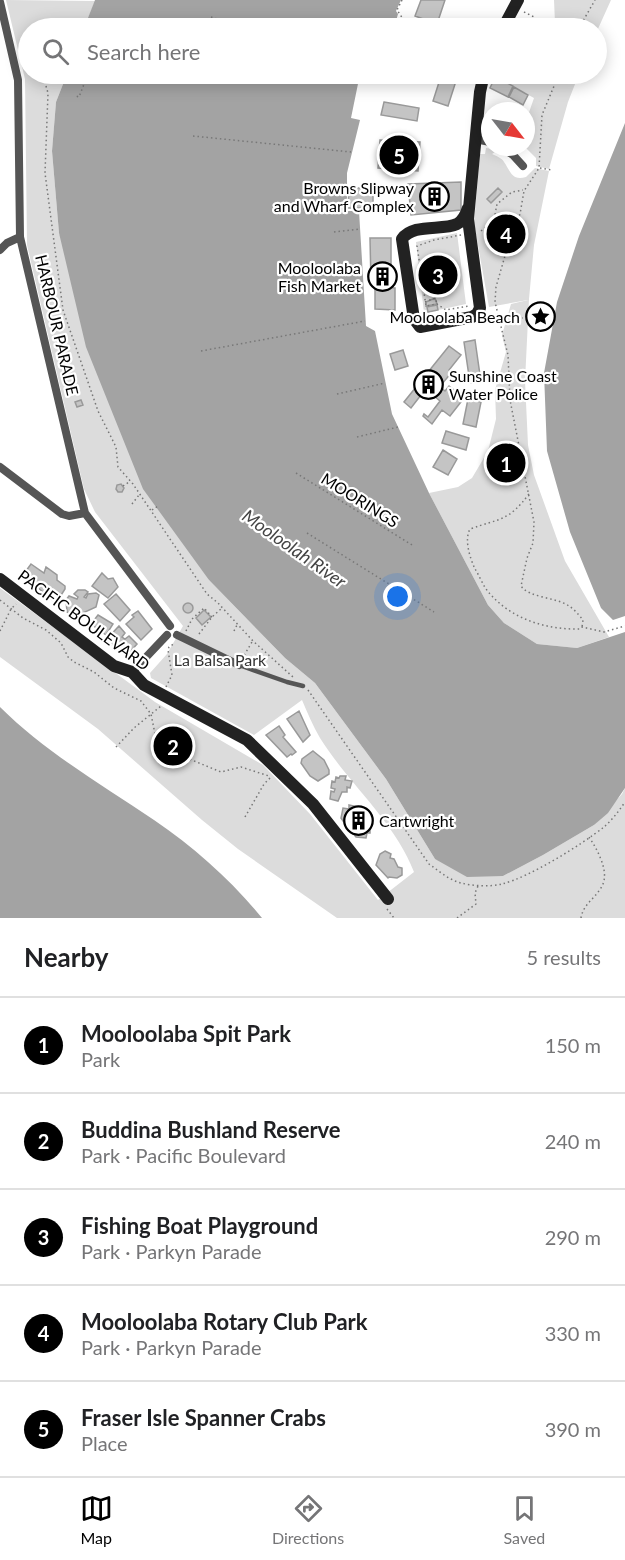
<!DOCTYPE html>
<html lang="en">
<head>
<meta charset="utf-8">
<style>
  body { margin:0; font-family:Lato,sans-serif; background:#f6f6f6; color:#202124 }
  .compass { position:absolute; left:481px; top:102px; width:54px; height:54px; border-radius:50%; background:#fff; box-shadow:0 3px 15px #0003; rotate:121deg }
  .you { position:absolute; left:398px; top:597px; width:21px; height:21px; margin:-15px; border:4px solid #fff; border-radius:50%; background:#1a73e8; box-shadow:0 0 0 9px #1a73e833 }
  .badge { display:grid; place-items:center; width:39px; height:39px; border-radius:50%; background:#000; color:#fff; font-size:20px; font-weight:700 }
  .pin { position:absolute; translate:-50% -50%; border:3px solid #fff; box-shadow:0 2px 6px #0006 }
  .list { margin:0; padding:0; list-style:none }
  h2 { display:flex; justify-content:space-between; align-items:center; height:78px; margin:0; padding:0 24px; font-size:26px }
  h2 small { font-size:20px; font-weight:400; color:#757577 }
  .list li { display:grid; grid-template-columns:39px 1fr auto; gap:18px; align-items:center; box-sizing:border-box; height:96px; padding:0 24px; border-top:2px solid #e0e0e0 }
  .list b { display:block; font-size:22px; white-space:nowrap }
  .list p { margin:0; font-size:20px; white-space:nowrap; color:#757577 }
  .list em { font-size:20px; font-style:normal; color:#757577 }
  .icon { flex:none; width:33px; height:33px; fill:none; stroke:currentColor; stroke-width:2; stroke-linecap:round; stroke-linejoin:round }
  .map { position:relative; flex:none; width:625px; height:918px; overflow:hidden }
  .search { position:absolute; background:#fff; box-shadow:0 3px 15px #0003; left:18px; right:18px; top:18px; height:66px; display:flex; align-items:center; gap:15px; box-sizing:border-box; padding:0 21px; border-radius:33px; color:#757577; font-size:22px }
  .sheet { height:558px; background:#fff }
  nav { display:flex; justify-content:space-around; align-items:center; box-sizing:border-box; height:84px; border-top:2px solid #e0e0e0; background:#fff; font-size:16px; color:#757577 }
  nav a { display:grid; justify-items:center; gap:3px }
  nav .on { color:#000 }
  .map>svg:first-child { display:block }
</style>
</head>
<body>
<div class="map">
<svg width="625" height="918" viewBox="0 0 625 918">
  <rect width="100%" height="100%" fill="#fff"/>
  <!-- green -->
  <path fill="#dcdcdc" d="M6 0 95 1 84 28H28V74H67L56 102 52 151 59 233 209 580 285 658 315 683 386 779 435 859 503 876 543 855 594 825 622 794 625 788V918H337L238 849 202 820 98 729 0 657V588L155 702 263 765 310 814 378 900 414 872C395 822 348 783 320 738 313 726 307 712 302 700L254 735 151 678 150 673 167 654 183 626 95 512 84 489 27 245 25 79Z
    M554 0H611L597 31 596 28H553L555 23Z
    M495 74H579L568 102 549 169 536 166V158L525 147 526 121 534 98 494 76Z
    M486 148 498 150 492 154C496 156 502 158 504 162 511 172 512 181 526 177L535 168 549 171 534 245 529 299 525 381 528 445 534 475 565 561 609 637 577 648 537 644 504 623 488 605 429 493 458 487 472 478 488 451 496 419 495 390 506 352 502 335 511 304 528 300 489 307 474 223 480 154H485Z
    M457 233 466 304 424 313 416 242Z"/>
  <!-- water -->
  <path fill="#a3a3a3" d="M95 0H401L396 11 398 14 394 28H84Z
    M67 74H360L351 118 360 120 347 173V211H359L366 326 375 331 392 414 429 493 488 605 504 623 537 644 577 648 625 632V788L608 813 594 825 543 855 503 876 467 877 435 859 386 779 315 683 285 658 209 580 143 489 86 347 59 233 52 151 56 102Z
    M625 123V616L613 620 601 608 570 532 547 451 544 373 557 302 579 236Z
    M0 707C45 752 101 784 154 820 195 848 231 880 262 918H0Z"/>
  <!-- building -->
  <path fill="#c4c4c4" stroke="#999" stroke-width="1.5" d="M421 0H445L437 24 415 16Z
    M441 76 456 81 448 106 433 101Z
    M495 77 513 86 508 97 490 88Z
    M514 87 528 95 523 105 509 97Z
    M384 102 419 108 417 121 381 115Z
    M380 140 420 142 418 171 378 168Z
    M461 182V210L411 215 408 184Z
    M349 188H373V208H348Z
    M498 188 502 192 491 203 487 199Z
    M499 219 505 226 493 237 486 230Z
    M370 238H391V271L393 288H395V310L375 309V288L371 283Z
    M435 298 437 304 426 306V302Z
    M437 305 438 310 428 312 427 307Z
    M475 340 481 382 470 383 464 342Z
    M449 346 461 355 449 370 452 372 442 384 440 382 438 385 445 391 449 386 464 398 450 416 442 410 432 424 423 416 424 414 428 417 440 401 428 391 423 397 421 395 411 408 404 402Z
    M403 350 408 366 395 370 390 354Z
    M468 399 481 402 476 427 463 424Z
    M81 400 83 405 77 407 75 402Z
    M446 431 469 438 466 450 442 443Z
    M443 450 457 459 448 475 433 467Z
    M121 484 124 488 122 492H118L116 489 117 485Z
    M31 564 44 573 46 567 57 575V580L65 586V589L56 603 23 575Z
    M102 573 108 579 113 578 118 587 108 598 92 586Z
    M78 590H85L88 592 84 597 86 598 88 594 96 593 99 595 96 607 83 613 81 612 77 617 67 612 66 600 69 596 77 599 78 597 74 594Z
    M116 594 130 610 120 621 104 604Z
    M183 608a5 5 0 1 1 10 0a5 5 0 1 1-10 0Z
    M204 610 211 617 202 625 196 618Z
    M138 611 152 629 141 640 126 624 134 617 132 615Z
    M98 615 113 624 106 635 91 624Z
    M119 626 125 633 122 637 125 639 129 636 137 644 129 653 127 650 119 651 106 640Z
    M299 711 310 735 303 742 287 719Z
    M279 726 285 735 283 737 296 752 292 755 291 754 287 757 266 735Z
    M313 751 324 760 329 770V774L318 781 310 776 301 763 302 759Z
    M340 776H346L345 780 352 781 350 788 347 787V792H342L338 801 330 799 331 791 334 792 335 789 331 788 332 781 335 782 336 777 339 778Z
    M349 805 354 806 353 809H357L363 814 368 824 367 828H370V833H367L366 838 356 837 352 832 355 827H350V820L345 824 341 818 343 808 349 809Z
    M385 851 391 854 390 858 394 859 398 867 402 868V875L397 878 389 877 388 878 376 865 380 854Z"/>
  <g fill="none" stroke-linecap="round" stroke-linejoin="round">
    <!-- path -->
    <path stroke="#777" stroke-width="1.5" stroke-dasharray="1.5 3" stroke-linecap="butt" d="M402 0 397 10 403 19 432 28
      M524 12 534 17
      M211 17 246 28
      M541 20 563 28
      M579 28 595 0
      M596 36 599 37
      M71 74 86 79 79 97 76 96
      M559 74 542 115 539 168 524 191 520 214 511 235 496 287 495 302 508 355 510 400 534 522 533 543 527 558 521 586C529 598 556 597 569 606 574 609 579 615 583 620L582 627
      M46 86 48 93 45 173 63 310 98 411 116 447 118 467 133 484 207 594 218 603 253 641 293 677
      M193 136 351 152
      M540 168 552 170
      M294 209 347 208
      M481 231 494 220 497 204 512 192 523 190
      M334 232 360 229
      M461 235 434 240 417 246 426 306 437 304 446 310 469 306
      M425 302 435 298 437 303
      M491 321 523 318
      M201 351 365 321
      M337 394 385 383
      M357 437 398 427
      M296 473 412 545
      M123 486 129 482
      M529 494C508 522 500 518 470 529 464 540 470 558 475 569 479 575 482 583 486 589 508 618 545 630 580 629L582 627 604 632 625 626
      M132 504 139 495
      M152 510 158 506
      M307 533 434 612
      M0 600 23 618 46 630 61 643 68 657 74 662 94 672 114 688 141 701 151 714 155 734 182 756 221 772 241 767 269 776
      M0 631 11 609 16 604
      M186 631 192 619 204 608 212 617
      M234 631 237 625
      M199 634 212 617 222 608
      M242 659 252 642
      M166 687 172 675 168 650 169 647 175 643
      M308 690 429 864C439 871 449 880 461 883 473 886 490 887 502 884 530 877 581 845 604 827 612 820 619 811 625 802
      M116 747 134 728 161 706
      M245 817 264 784 270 778
      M387 909 394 918
      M457 918 476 904 475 893 478 886
      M581 918C583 904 596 898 602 886 610 872 597 849 589 837"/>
    <!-- lane -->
    <path stroke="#555" stroke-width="4.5" d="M239 665 287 682 303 686"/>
    <!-- street -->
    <path stroke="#555" stroke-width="8" d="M0 2 18 80 20 237 85 513 170 626
      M475 139 490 142
      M500 147 513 155 523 166
      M0 250 7 243 20 237
      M0 467 62 514 69 516 85 513
      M177 635 239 665
      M132 672 167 635"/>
    <!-- secondary -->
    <path stroke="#222" stroke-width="12" d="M503 28 518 0
      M468 208C466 214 463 221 457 224 442 231 413 223 402 239L414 319 420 327 472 317 477 314 480 308 468 219 480 92 484 74
      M0 579 114 666 132 672 144 685 247 740 313 804 388 899"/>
  </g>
  <!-- icons -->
  <defs>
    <symbol id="building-ring" viewBox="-11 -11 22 22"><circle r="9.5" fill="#fff" stroke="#000" stroke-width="1.5"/><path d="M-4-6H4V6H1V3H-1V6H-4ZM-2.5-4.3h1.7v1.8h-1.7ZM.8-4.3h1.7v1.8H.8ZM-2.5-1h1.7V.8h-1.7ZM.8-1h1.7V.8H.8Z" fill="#000"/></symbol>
    <symbol id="sight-ring" viewBox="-11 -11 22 22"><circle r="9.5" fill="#fff" stroke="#000" stroke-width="1.5"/><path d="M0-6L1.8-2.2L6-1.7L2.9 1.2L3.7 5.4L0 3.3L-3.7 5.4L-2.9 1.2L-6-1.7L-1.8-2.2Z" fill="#000"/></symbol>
  </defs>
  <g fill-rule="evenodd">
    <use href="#building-ring" x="418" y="180" width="33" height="33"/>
    <use href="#building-ring" x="366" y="260" width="33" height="33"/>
    <use href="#sight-ring" x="524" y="300" width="33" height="33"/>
    <use href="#building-ring" x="412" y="368" width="33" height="33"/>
    <use href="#building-ring" x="342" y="804" width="33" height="33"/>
  </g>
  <g text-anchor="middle" stroke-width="4.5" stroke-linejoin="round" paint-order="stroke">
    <!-- poi labels -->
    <g font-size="16" fill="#000" stroke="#fff" text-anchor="end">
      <text x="414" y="194">Browns Slipway<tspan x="414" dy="18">and Wharf Complex</tspan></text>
      <text x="361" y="274">Mooloolaba<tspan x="361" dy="18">Fish Market</tspan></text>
      <text x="520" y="323">Mooloolaba Beach</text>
      <text x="449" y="382" text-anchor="start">Sunshine Coast<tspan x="449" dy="18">Water Police</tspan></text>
      <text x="379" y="827" text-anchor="start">Cartwright</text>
    </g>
    <!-- street labels -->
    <g font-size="16" fill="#000" stroke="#fff">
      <text transform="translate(57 325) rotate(77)" y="6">HARBOUR PARADE</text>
      <text transform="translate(360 500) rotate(32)" y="6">MOORINGS</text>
      <text transform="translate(84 620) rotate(36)" y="6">PACIFIC BOULEVARD</text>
    </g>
    <!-- park labels -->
    <g font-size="16" fill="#333" stroke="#fff">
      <text x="220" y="666">La Balsa Park</text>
    </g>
    <!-- water labels -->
    <g font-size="18" font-style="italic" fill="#444" stroke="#fff">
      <text transform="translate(294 549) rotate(35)" y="6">Mooloolah River</text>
    </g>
  </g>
</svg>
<svg class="compass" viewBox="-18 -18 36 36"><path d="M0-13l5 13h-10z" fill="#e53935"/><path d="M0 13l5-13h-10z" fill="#757577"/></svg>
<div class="you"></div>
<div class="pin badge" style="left:506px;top:463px">1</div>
<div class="pin badge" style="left:173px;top:746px">2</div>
<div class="pin badge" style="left:438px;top:275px">3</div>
<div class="pin badge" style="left:506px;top:234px">4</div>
<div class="pin badge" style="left:399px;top:155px">5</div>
<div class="search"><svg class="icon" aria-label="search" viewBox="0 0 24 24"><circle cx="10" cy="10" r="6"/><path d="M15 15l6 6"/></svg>Search here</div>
</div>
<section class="sheet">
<h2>Nearby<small>5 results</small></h2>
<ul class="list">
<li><span class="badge">1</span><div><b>Mooloolaba Spit Park</b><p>Park</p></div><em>150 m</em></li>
<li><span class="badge">2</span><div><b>Buddina Bushland Reserve</b><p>Park · Pacific Boulevard</p></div><em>240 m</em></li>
<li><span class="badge">3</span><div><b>Fishing Boat Playground</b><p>Park · Parkyn Parade</p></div><em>290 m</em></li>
<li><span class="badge">4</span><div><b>Mooloolaba Rotary Club Park</b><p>Park · Parkyn Parade</p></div><em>330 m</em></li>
<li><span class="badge">5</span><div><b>Fraser Isle Spanner Crabs</b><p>Place</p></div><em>390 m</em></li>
</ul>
</section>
<nav>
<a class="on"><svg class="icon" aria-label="map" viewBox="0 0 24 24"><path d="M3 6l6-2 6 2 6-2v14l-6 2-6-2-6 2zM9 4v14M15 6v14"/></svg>Map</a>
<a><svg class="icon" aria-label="directions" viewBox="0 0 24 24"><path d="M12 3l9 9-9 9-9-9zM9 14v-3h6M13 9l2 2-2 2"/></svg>Directions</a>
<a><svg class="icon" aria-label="saved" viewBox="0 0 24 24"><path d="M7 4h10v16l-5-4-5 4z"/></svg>Saved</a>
</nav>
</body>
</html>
